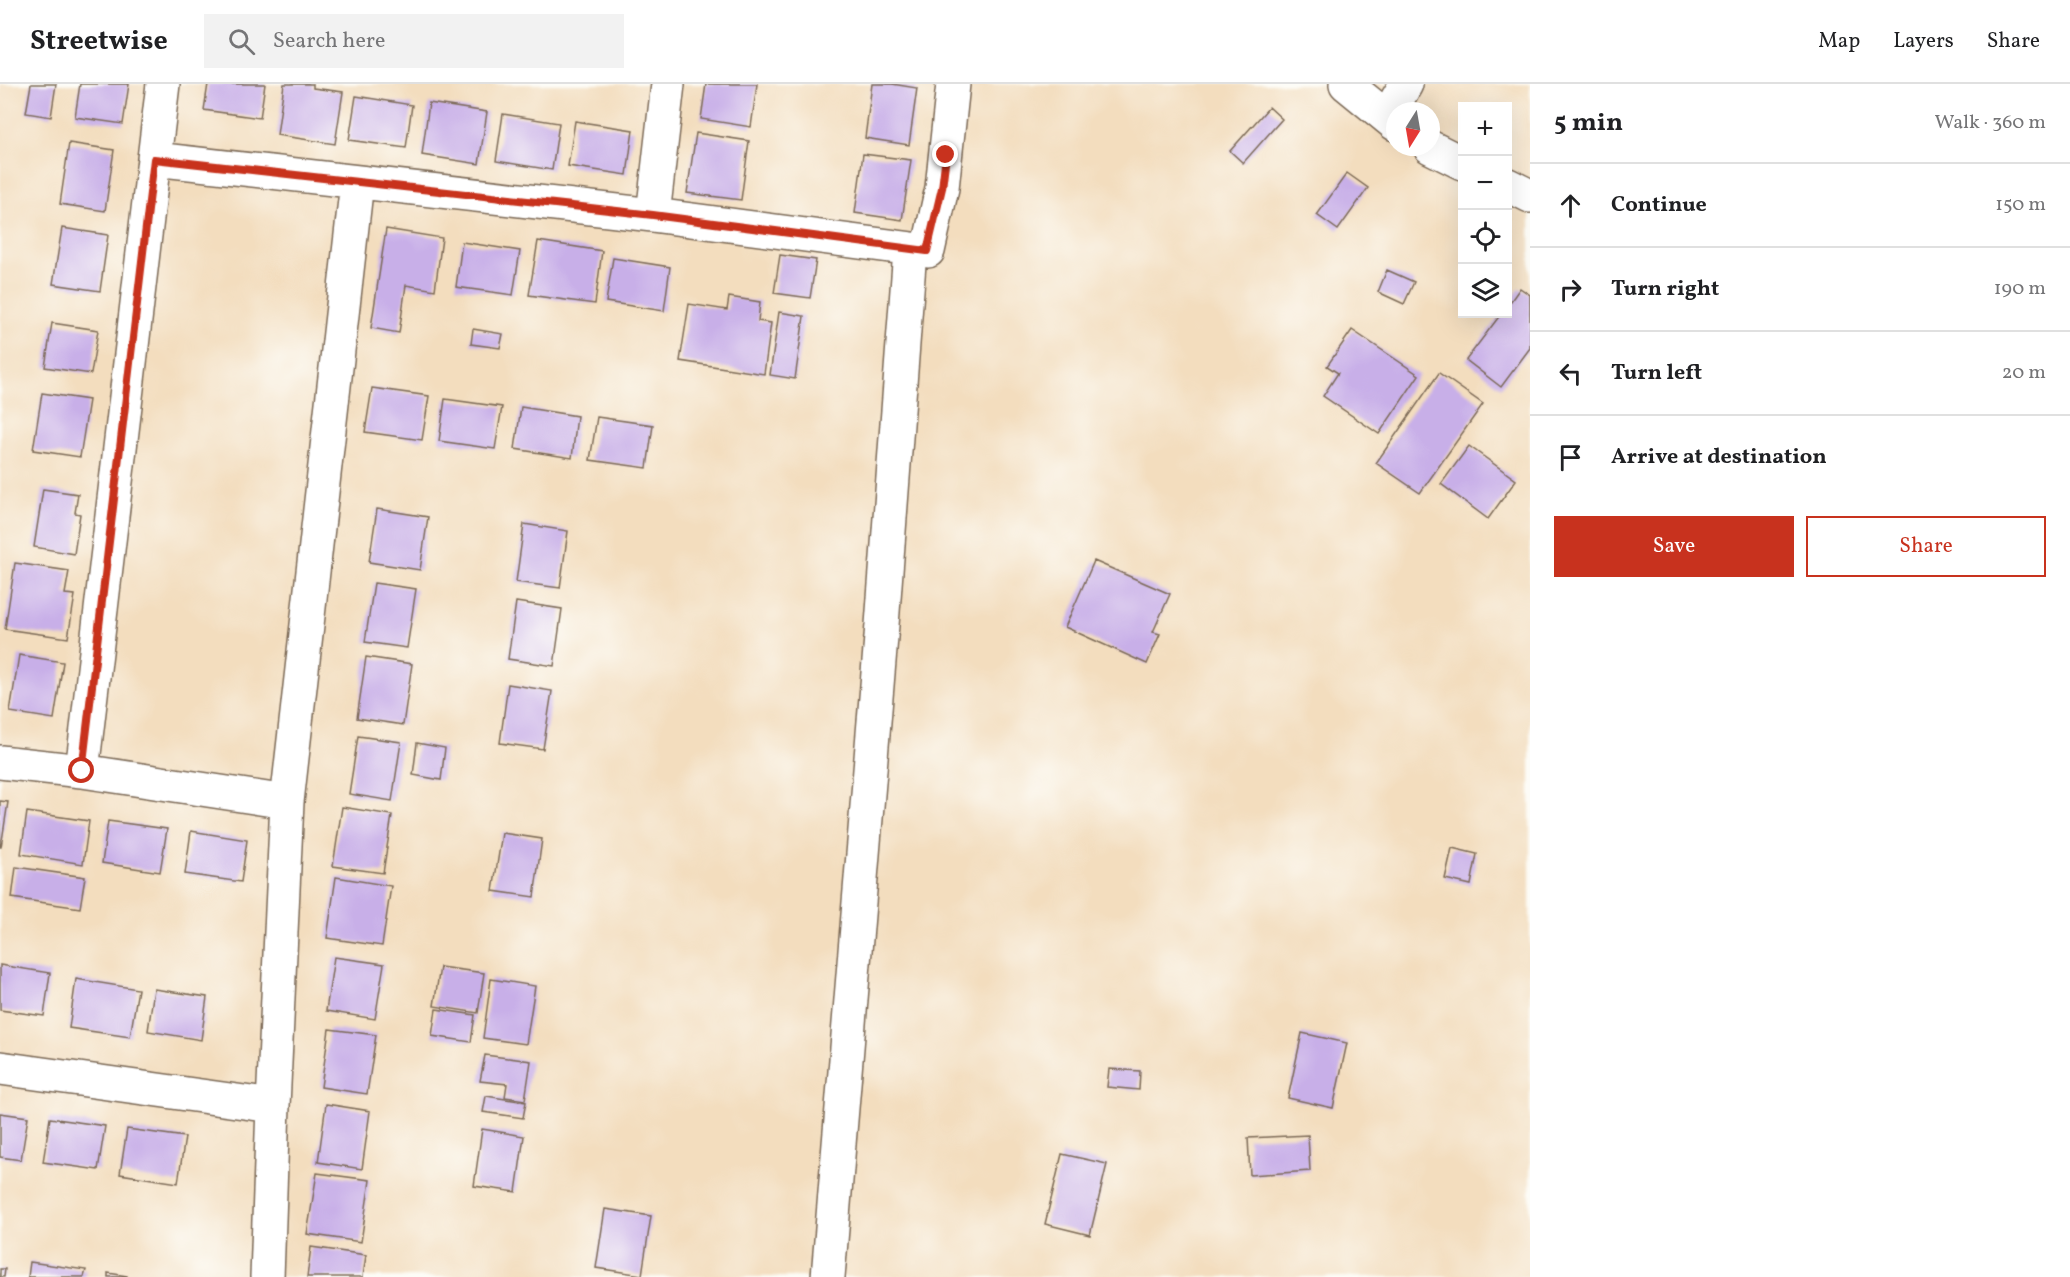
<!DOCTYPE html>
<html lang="en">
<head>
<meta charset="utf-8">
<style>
  body { margin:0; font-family:Vollkorn,serif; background:#f2f2f2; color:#202124 }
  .controls { position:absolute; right:18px; top:18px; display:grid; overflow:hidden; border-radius:0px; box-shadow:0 6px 24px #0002 }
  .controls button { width:54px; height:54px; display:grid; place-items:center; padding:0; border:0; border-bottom:2px solid #e0e0e0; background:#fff; color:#202124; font:30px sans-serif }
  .compass { position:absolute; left:1386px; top:18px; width:54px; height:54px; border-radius:50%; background:#fff; box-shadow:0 6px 24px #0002; rotate:191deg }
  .stop { position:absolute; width:18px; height:18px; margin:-14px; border:4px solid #c8321e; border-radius:50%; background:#fff }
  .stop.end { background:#c8321e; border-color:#fff; box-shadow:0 2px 6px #0008 }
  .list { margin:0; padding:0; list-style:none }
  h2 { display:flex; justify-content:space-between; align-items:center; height:78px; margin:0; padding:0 24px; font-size:26px }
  h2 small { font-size:20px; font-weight:400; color:#757577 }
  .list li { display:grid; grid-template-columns:39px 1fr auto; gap:18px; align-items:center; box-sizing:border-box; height:84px; padding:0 24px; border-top:2px solid #e0e0e0 }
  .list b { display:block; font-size:22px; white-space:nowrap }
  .list em { font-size:20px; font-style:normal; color:#757577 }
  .actions { display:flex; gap:12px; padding:18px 24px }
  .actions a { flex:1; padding:14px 0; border:2px solid #c8321e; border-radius:0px; text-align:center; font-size:21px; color:#c8321e }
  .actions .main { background:#c8321e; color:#fff }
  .icon { flex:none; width:33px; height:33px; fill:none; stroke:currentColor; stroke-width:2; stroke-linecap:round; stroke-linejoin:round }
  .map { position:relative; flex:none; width:1530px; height:1193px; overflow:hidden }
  header { display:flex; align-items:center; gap:36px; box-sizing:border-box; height:84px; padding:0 30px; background:#fff; border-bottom:2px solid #e0e0e0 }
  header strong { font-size:28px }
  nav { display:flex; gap:33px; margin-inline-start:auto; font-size:21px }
  .search { width:420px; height:54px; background:#f2f2f2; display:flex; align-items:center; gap:15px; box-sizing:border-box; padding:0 21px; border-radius:0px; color:#757577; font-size:22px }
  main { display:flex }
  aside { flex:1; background:#fff }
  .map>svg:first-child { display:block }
</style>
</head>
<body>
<header>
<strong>Streetwise</strong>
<div class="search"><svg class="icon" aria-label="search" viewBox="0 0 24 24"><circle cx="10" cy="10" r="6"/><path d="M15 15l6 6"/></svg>Search here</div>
<nav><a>Map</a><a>Layers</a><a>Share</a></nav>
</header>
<main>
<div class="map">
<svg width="1530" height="1193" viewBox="0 0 1530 1193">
  <rect width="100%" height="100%" fill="#fdfcf7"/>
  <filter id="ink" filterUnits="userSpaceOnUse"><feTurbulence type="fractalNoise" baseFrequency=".0167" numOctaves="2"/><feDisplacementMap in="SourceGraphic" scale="12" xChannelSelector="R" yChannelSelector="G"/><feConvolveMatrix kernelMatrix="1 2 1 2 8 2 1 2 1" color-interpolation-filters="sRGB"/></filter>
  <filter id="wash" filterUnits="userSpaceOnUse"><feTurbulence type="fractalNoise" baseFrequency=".008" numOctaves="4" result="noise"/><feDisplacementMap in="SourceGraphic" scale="24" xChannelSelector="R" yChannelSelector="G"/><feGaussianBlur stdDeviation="1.35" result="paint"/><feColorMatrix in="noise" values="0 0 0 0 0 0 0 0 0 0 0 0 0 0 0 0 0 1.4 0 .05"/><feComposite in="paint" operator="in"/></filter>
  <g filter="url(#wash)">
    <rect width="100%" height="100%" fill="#f3ddbe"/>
    <g id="blocks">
      <!-- building -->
      <path fill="#c8afe8" d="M31 0H56L51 33 26 29Z
        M80 0H129L123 40 75 33Z
        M208 0H265L260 34 204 26Z
        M284 0H313V4L343 8 335 60 277 51Z
        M706 0H757L751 43 701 35Z
        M872 0H892L917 4 909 61 865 54Z
        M356 12 412 21 406 64 349 56Z
        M429 19 487 28 479 80 422 71Z
        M1269 23 1282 35 1243 79 1230 67Z
        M503 30 559 39 552 86 496 77Z
        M575 37 633 46 627 91 568 82Z
        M696 49 749 57 741 116 687 109Z
        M69 59 114 66 105 127 60 120Z
        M863 70 911 76 902 136 855 129Z
        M1347 89 1368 104 1338 146 1317 131Z
        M62 144 108 151 100 207 53 200Z
        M386 145 442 154 435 206 406 201 399 249 371 244Z
        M538 157 602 167 595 220 529 211Z
        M462 158 520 167 513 211 456 203Z
        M780 171 816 176 810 214 774 209Z
        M613 174 670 183 664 227 606 218Z
        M1387 186 1414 198 1404 220 1378 208Z
        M1520 204 1530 211V264L1501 303 1466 276 1501 230H1508V221Z
        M729 213 760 218 758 237 771 239 764 290 680 277 689 220 727 226Z
        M779 228 804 232 795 295 770 291Z
        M52 239 98 246 91 290 45 283Z
        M473 245 503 250 500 264 471 260Z
        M1352 246 1419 291 1379 350 1323 312 1338 289 1327 282Z
        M1439 289 1483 320 1420 409 1376 379Z
        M372 304 429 312 422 356 365 348Z
        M42 309 89 316 80 373 33 366Z
        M445 315 502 323 495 365 439 357Z
        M521 323 577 332 572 374 515 365Z
        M597 333 653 341 647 384 590 376Z
        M1469 362 1516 396 1488 435 1441 400Z
        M43 405 78 410 75 429 80 430 74 470 34 463Z
        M377 425 428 433 420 486 369 478Z
        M524 440 568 447 560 504 516 498Z
        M1094 477 1170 510 1153 548 1160 550 1147 580 1065 543Z
        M15 479 69 487 65 510 75 511 68 554 5 545Z
        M374 499 416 505 407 564 365 558Z
        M516 518 562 525 554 582 508 575Z
        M19 571 63 578 54 635 10 628Z
        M366 573 412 580 403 641 357 634Z
        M508 600 552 607 543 665 500 659Z
        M358 652 401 658 392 717 349 710Z
        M417 659 445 664 441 696 413 691Z
        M0 717 8 718 1 763H0Z
        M342 723 392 731 383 789 333 782Z
        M27 728 89 737 83 780 21 770Z
        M108 737 167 745 160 788 102 779Z
        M191 747 247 756 241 798 185 790Z
        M502 749 542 755 534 813 493 807Z
        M1452 764 1477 770 1471 801 1445 795Z
        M16 783 85 793 80 824 12 814Z
        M336 793 391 802 382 862 327 854Z
        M334 873 384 880 375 935 326 927Z
        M0 881 50 889 44 932 0 926Z
        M440 883 484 889 478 929 434 922Z
        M76 895 138 905 130 953 69 944Z
        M491 895 535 902 526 960 483 954Z
        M154 905 207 913 201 956 148 947Z
        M436 925 475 931 471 958 432 952Z
        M329 945 376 951 367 1010 321 1003Z
        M1302 949 1347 959 1333 1024 1288 1014Z
        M485 971 531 977 525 1016 505 1013 507 1000 480 997Z
        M1109 985 1140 987 1139 1006 1107 1003Z
        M486 1012 526 1018 523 1034 483 1028Z
        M326 1020 370 1027 362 1085 318 1078Z
        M0 1029 28 1033 21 1076 0 1073Z
        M50 1034 105 1042 98 1086 43 1078Z
        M127 1045 185 1053 178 1099 120 1090Z
        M482 1045 524 1052 516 1108 474 1102Z
        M1308 1051 1310 1087 1250 1091 1248 1054Z
        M1062 1070 1107 1080 1090 1151 1045 1140Z
        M317 1089 370 1096 361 1158 307 1150Z
        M605 1125 651 1132 642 1191 596 1184Z
        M311 1163 366 1171 363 1193H307Z
        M30 1178 86 1186 84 1193H28Z
        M0 1185H5L4 1193H0Z
        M108 1189 127 1192V1193H108Z"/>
    </g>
  </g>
  <g filter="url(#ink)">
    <use href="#blocks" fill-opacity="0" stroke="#7b6956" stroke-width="1.5"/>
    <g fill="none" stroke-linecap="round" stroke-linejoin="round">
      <defs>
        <path id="minor" d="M163 0 154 75 653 131 928 167 942 104 953 0
          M1387 33 1406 0
          M653 131 668 0
          M0 678 82 687 287 718
          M82 687 154 75
          M0 984 273 1022
          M267 1193 273 1022 287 718 357 98
          M828 1193 882 541 910 166"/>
        <path id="tertiary" d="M1346 0 1395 40
          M1430 63 1462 79
          M1508 101 1530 112"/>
      </defs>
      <!-- minor casing -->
      <use href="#minor" stroke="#7b6956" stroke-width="36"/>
      <!-- tertiary casing -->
      <use href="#tertiary" stroke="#7b6956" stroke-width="36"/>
      <!-- minor -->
      <use href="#minor" stroke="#fff" stroke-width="33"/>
      <!-- tertiary -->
      <use href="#tertiary" stroke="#fff" stroke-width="33"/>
    </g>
  </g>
  <g fill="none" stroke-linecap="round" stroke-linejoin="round" filter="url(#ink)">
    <!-- route -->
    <path stroke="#c8321e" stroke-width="8" d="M82 687 154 75 653 131 927 167 942 104 946 71"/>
  </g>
</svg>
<div class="controls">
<button>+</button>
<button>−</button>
<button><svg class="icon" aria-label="locate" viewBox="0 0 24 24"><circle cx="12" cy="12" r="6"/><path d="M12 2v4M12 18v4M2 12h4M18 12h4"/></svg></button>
<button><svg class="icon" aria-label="layers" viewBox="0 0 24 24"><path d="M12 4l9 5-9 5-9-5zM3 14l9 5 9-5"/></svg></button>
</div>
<svg class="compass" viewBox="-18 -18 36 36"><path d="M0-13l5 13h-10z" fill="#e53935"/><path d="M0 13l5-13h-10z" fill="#757577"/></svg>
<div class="stop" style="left:82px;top:687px"></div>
<div class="stop end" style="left:946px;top:71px"></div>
</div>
<aside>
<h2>5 min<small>Walk · 360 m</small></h2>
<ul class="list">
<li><svg class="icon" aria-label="ahead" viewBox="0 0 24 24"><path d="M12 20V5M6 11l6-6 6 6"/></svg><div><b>Continue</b></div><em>150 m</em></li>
<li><svg class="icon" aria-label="right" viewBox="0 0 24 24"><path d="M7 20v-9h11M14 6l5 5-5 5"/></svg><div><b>Turn right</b></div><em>190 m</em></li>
<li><svg class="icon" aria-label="left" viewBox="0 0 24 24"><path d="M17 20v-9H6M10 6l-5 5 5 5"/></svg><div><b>Turn left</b></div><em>20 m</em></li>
<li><svg class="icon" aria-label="arrive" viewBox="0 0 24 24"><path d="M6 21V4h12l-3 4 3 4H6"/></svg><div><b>Arrive at destination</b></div></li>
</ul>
<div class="actions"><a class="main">Save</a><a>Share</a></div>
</aside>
</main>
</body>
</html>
